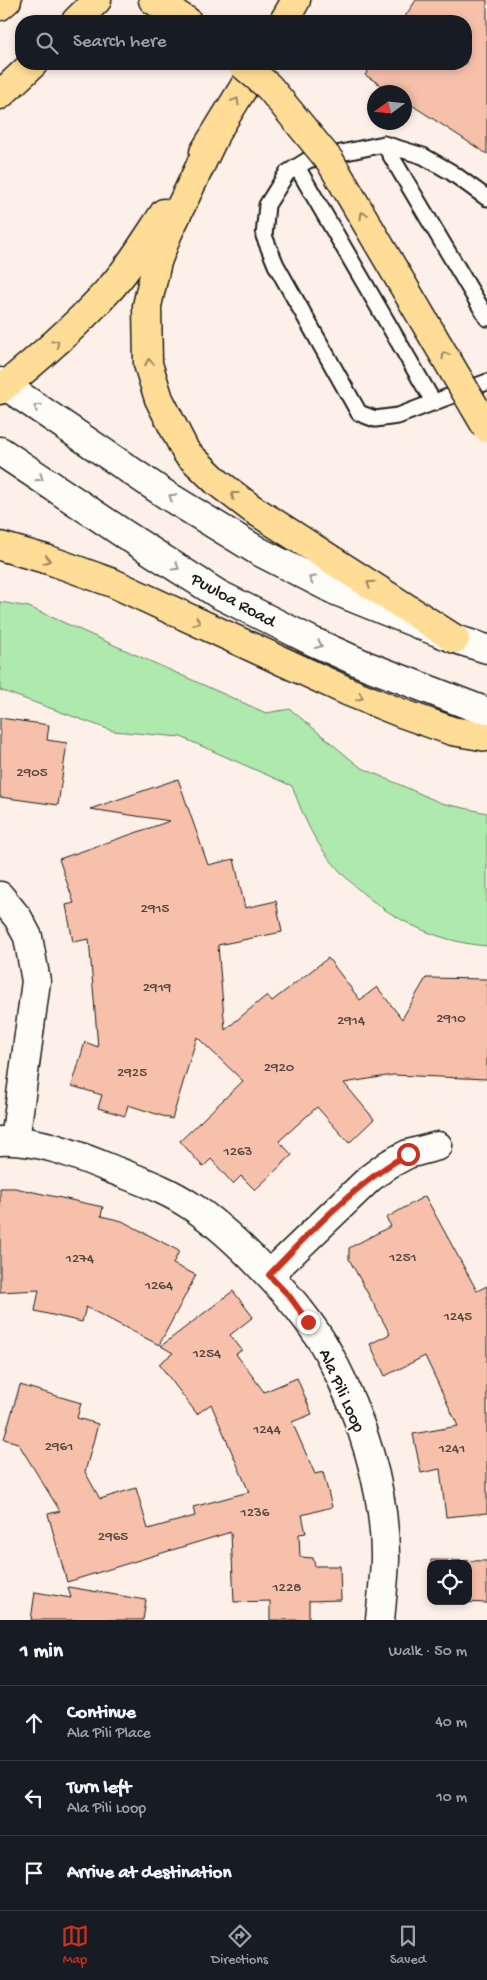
<!DOCTYPE html>
<html lang="en">
<head>
<meta charset="utf-8">
<style>
  body { margin:0; font-family:"Gochi Hand",sans-serif; background:#242831; color:#f1f3f6 }
  .controls { position:absolute; right:15px; bottom:15px; display:grid; overflow:hidden; border-radius:10px; box-shadow:0 2px 8px #0003 }
  .controls button { width:45px; height:45px; display:grid; place-items:center; padding:0; border:0; border-bottom:1px solid #363941; background:#171b24; color:#f1f3f6; font:25px sans-serif }
  .compass { position:absolute; left:367px; top:85px; width:45px; height:45px; border-radius:50%; background:#171b24; box-shadow:0 2px 8px #0003; rotate:255deg }
  .stop { position:absolute; width:15px; height:15px; margin:-11px; border:4px solid #c8321e; border-radius:50%; background:#fff }
  .stop.end { background:#c8321e; border-color:#fff; box-shadow:0 1px 5px #0008 }
  .list { margin:0; padding:0; list-style:none }
  h2 { display:flex; justify-content:space-between; align-items:center; height:65px; margin:0; padding:0 20px; font-size:21px }
  h2 small { font-size:16px; font-weight:400; color:#9ea1a6 }
  .list li { display:grid; grid-template-columns:32px 1fr auto; gap:15px; align-items:center; box-sizing:border-box; height:75px; padding:0 20px; border-top:1px solid #363941 }
  .list b { display:block; font-size:19px; white-space:nowrap }
  .list p { margin:0; font-size:16px; white-space:nowrap; color:#9ea1a6 }
  .list em { font-size:16px; font-style:normal; color:#9ea1a6 }
  .icon { flex:none; width:28px; height:28px; fill:none; stroke:currentColor; stroke-width:2; stroke-linecap:round; stroke-linejoin:round }
  .map { position:relative; flex:none; width:487px; height:1620px; overflow:hidden }
  .search { position:absolute; background:#171b24; box-shadow:0 2px 8px #0003; left:15px; right:15px; top:15px; height:55px; display:flex; align-items:center; gap:12px; box-sizing:border-box; padding:0 18px; border-radius:20px; color:#9ea1a6; font-size:19px }
  .sheet { height:290px; background:#171b24 }
  nav { display:flex; justify-content:space-around; align-items:center; box-sizing:border-box; height:70px; border-top:1px solid #363941; background:#171b24; font-size:14px; color:#9ea1a6 }
  nav a { display:grid; justify-items:center; gap:2px }
  nav .on { color:#c8321e }
  .map>svg:first-child { display:block }
</style>
</head>
<body>
<div class="map">
<svg width="487" height="1620" viewBox="0 0 487 1620">
  <rect width="100%" height="100%" fill="#fcf0e8"/>
  <filter id="ink" filterUnits="userSpaceOnUse"><feTurbulence type="fractalNoise" baseFrequency=".02" numOctaves="2"/><feDisplacementMap in="SourceGraphic" scale="10" xChannelSelector="R" yChannelSelector="G"/><feConvolveMatrix kernelMatrix="1 2 1 2 8 2 1 2 1" color-interpolation-filters="sRGB"/></filter>
  <g filter="url(#ink)">
    <!-- green -->
    <path fill="#aee9ae" stroke="#658265" d="M0 602 29 607 266 713 290 709 360 767 441 803 487 813V946C418 941 350 896 315 838 305 821 299 804 292 786L181 737 113 731 0 690Z"/>
    <!-- building -->
    <path fill="#f7c0ab" stroke="#1c1c1c" d="M416 0H487V154L404 100V92H392L365 75 373 64H466V21H402Z
      M0 718 49 725 47 740 67 743 58 805 0 797Z
      M178 779 208 865 234 859 245 908 276 901 282 932 218 945 225 1030 267 995 272 1001 328 958 360 1000 377 987 402 1019 426 978 487 979V1079L393 1075 344 1083 374 1119 349 1143 317 1107 279 1141 292 1155 255 1190 241 1176 233 1184 211 1159 203 1167 180 1141 243 1081 197 1037 172 1119 128 1105 125 1116 98 1108 102 1095 72 1086 85 1042 98 1047 89 939 73 942 66 905 74 903 59 859 170 821 90 809Z
      M0 1188H15L103 1207 101 1216 122 1221 179 1251 173 1264 196 1275 159 1345 86 1307 82 1322 35 1311 39 1290 0 1292Z
      M425 1196 477 1291 487 1286V1513L446 1517 440 1469 421 1473 413 1434 458 1426 425 1356 385 1376 370 1344 390 1334 349 1259V1248L391 1226 386 1218Z
      M233 1291 253 1317 230 1335 242 1350 236 1354 264 1392 297 1378 312 1414 292 1422 315 1474 323 1472 332 1507 302 1515 306 1533 299 1534 300 1557 313 1558 315 1566H340L341 1600 309 1601V1620H270V1601L234 1602 231 1532 67 1582 48 1514 60 1511 18 1443 4 1439 20 1385 81 1403 77 1418 98 1424 85 1472 100 1499 136 1488 148 1529 195 1516 193 1507 249 1492 211 1404 197 1414 159 1364 173 1353 161 1346Z
      M431 1560 487 1561V1603L461 1602 468 1601V1564H431L430 1591Z
      M68 1587 146 1600 143 1620H31L35 1592 71 1598Z"/>
    <g fill="none" stroke-linecap="round" stroke-linejoin="round">
      <defs>
        <path id="service" d="M384 144 308 160 287 173 267 205 264 236 276 265 359 413 375 419 398 416 487 382
          M297 167 434 403
          M487 198 451 172 423 156 384 144 487 318"/>
        <path id="minor" d="M0 896 18 918 28 937 36 981 15 1141
          M0 1141C42 1139 81 1157 119 1172 144 1182 169 1191 191 1206 217 1223 240 1245 262 1268 287 1294 312 1322 329 1354 361 1415 386 1490 385 1560 384 1580 382 1600 380 1620
          M269 1275 370 1178 389 1164 408 1154 438 1146"/>
        <path id="secondary" d="M0 382 168 496 258 551 336 591 455 639 487 649
          M0 451 124 534 218 594 314 642 365 665 487 712"/>
        <path id="motorway" d="M153 0 187 21
          M0 6 7 0
          M76 21 97 0
          M284 21 296 0
          M0 95 33 64
          M214 137 168 233 157 262 147 306 148 364 159 399 186 452 217 482 251 508 455 639
          M204 152 258 64
          M0 390C37 360 73 329 105 294 128 270 146 240 164 213
          M0 546 49 560 113 583 349 692 401 713 452 731 487 737"/>
      </defs>
      <!-- service casing -->
      <use href="#service" stroke="#1c1c1c" stroke-width="19"/>
      <!-- minor casing -->
      <use href="#minor" stroke="#1c1c1c" stroke-width="31"/>
      <!-- secondary casing -->
      <use href="#secondary" stroke="#1c1c1c" stroke-width="31"/>
      <!-- motorway casing -->
      <use href="#motorway" stroke="#1c1c1c" stroke-width="31"/>
      <!-- service -->
      <use href="#service" stroke="#fdfcf7" stroke-width="15"/>
      <!-- minor -->
      <use href="#minor" stroke="#fdfcf7" stroke-width="28"/>
      <!-- secondary -->
      <use href="#secondary" stroke="#fdfcf7" stroke-width="28"/>
      <!-- motorway -->
      <use href="#motorway" stroke="#ffdd96" stroke-width="28"/>
      <defs>
        <path id="motorway-bridge" d="M242 64 269 87 330 161 487 428"/>
      </defs>
      <!-- motorway-bridge casing -->
      <use href="#motorway-bridge" stroke="#1c1c1c" stroke-width="31" stroke-linecap="butt"/>
      <!-- motorway-bridge -->
      <use href="#motorway-bridge" stroke="#ffdd96" stroke-width="28"/>
    </g>
    <!-- one-way arrows -->
    <defs><path id="oneway-chevron" d="M-2-3.5L2.5 0L-2 3.5" fill="none" stroke-width="1.6" stroke-linecap="round" stroke-linejoin="round" transform="scale(1.25)"/></defs>
    <g stroke="#99865f">
      <use href="#oneway-chevron" transform="translate(236 101) rotate(-59)"/>
      <use href="#oneway-chevron" transform="translate(363 215) rotate(-120)"/>
      <use href="#oneway-chevron" transform="translate(56 343) rotate(-43)"/>
      <use href="#oneway-chevron" transform="translate(445 355) rotate(-120)"/>
      <use href="#oneway-chevron" transform="translate(149 362) rotate(-99)"/>
      <use href="#oneway-chevron" transform="translate(234 495) rotate(-143)"/>
      <use href="#oneway-chevron" transform="translate(47 560) rotate(17)"/>
      <use href="#oneway-chevron" transform="translate(370 584) rotate(-147)"/>
      <use href="#oneway-chevron" transform="translate(197 622) rotate(25)"/>
      <use href="#oneway-chevron" transform="translate(360 697) rotate(22)"/>
    </g>
    <g stroke="#989794">
      <use href="#oneway-chevron" transform="translate(37 407) rotate(-146)"/>
      <use href="#oneway-chevron" transform="translate(40 478) rotate(34)"/>
      <use href="#oneway-chevron" transform="translate(172 497) rotate(-148)"/>
      <use href="#oneway-chevron" transform="translate(176 567) rotate(32)"/>
      <use href="#oneway-chevron" transform="translate(312 579) rotate(-153)"/>
      <use href="#oneway-chevron" transform="translate(319 645) rotate(25)"/>
    </g>
  </g>
  <g fill="none" stroke-linecap="round" stroke-linejoin="round" filter="url(#ink)">
    <!-- route -->
    <path stroke="#c8321e" stroke-width="6" d="M308 1322 290 1297 269 1275C309 1233 358 1181 408 1154"/>
  </g>
  <g text-anchor="middle" stroke-width="4" stroke-linejoin="round" paint-order="stroke">
    <!-- number labels -->
    <g font-size="15" fill="#534540">
      <text x="32" y="776">2905</text>
      <text x="155" y="912">2915</text>
      <text x="157" y="991">2919</text>
      <text x="451" y="1022">2910</text>
      <text x="351" y="1024">2914</text>
      <text x="279" y="1071">2920</text>
      <text x="132" y="1076">2925</text>
      <text x="238" y="1155">1263</text>
      <text x="403" y="1261">1251</text>
      <text x="80" y="1262">1274</text>
      <text x="159" y="1289">1264</text>
      <text x="458" y="1320">1245</text>
      <text x="207" y="1357">1254</text>
      <text x="267" y="1433">1244</text>
      <text x="59" y="1450">2961</text>
      <text x="452" y="1452">1241</text>
      <text x="255" y="1516">1236</text>
      <text x="113" y="1540">2965</text>
      <text x="287" y="1591">1228</text>
    </g>
    <!-- street labels -->
    <g font-size="18" fill="#1c1c1c" stroke="#fdfcf7">
      <text transform="translate(234 599) rotate(29)" y="6">Puuloa Road</text>
      <text transform="translate(343 1390) rotate(66)" y="6">Ala Pili Loop</text>
    </g>
  </g>
</svg>
<div class="controls">
<button><svg class="icon" aria-label="locate" viewBox="0 0 24 24"><circle cx="12" cy="12" r="6"/><path d="M12 2v4M12 18v4M2 12h4M18 12h4"/></svg></button>
</div>
<svg class="compass" viewBox="-18 -18 36 36"><path d="M0-13l5 13h-10z" fill="#e53935"/><path d="M0 13l5-13h-10z" fill="#9ea1a6"/></svg>
<div class="stop" style="left:408px;top:1154px"></div>
<div class="stop end" style="left:308px;top:1322px"></div>
<div class="search"><svg class="icon" aria-label="search" viewBox="0 0 24 24"><circle cx="10" cy="10" r="6"/><path d="M15 15l6 6"/></svg>Search here</div>
</div>
<section class="sheet">
<h2>1 min<small>Walk · 50 m</small></h2>
<ul class="list">
<li><svg class="icon" aria-label="ahead" viewBox="0 0 24 24"><path d="M12 20V5M6 11l6-6 6 6"/></svg><div><b>Continue</b><p>Ala Pili Place</p></div><em>40 m</em></li>
<li><svg class="icon" aria-label="left" viewBox="0 0 24 24"><path d="M17 20v-9H6M10 6l-5 5 5 5"/></svg><div><b>Turn left</b><p>Ala Pili Loop</p></div><em>10 m</em></li>
<li><svg class="icon" aria-label="arrive" viewBox="0 0 24 24"><path d="M6 21V4h12l-3 4 3 4H6"/></svg><div><b>Arrive at destination</b></div></li>
</ul>
</section>
<nav>
<a class="on"><svg class="icon" aria-label="map" viewBox="0 0 24 24"><path d="M3 6l6-2 6 2 6-2v14l-6 2-6-2-6 2zM9 4v14M15 6v14"/></svg>Map</a>
<a><svg class="icon" aria-label="directions" viewBox="0 0 24 24"><path d="M12 3l9 9-9 9-9-9zM9 14v-3h6M13 9l2 2-2 2"/></svg>Directions</a>
<a><svg class="icon" aria-label="saved" viewBox="0 0 24 24"><path d="M7 4h10v16l-5-4-5 4z"/></svg>Saved</a>
</nav>
</body>
</html>
